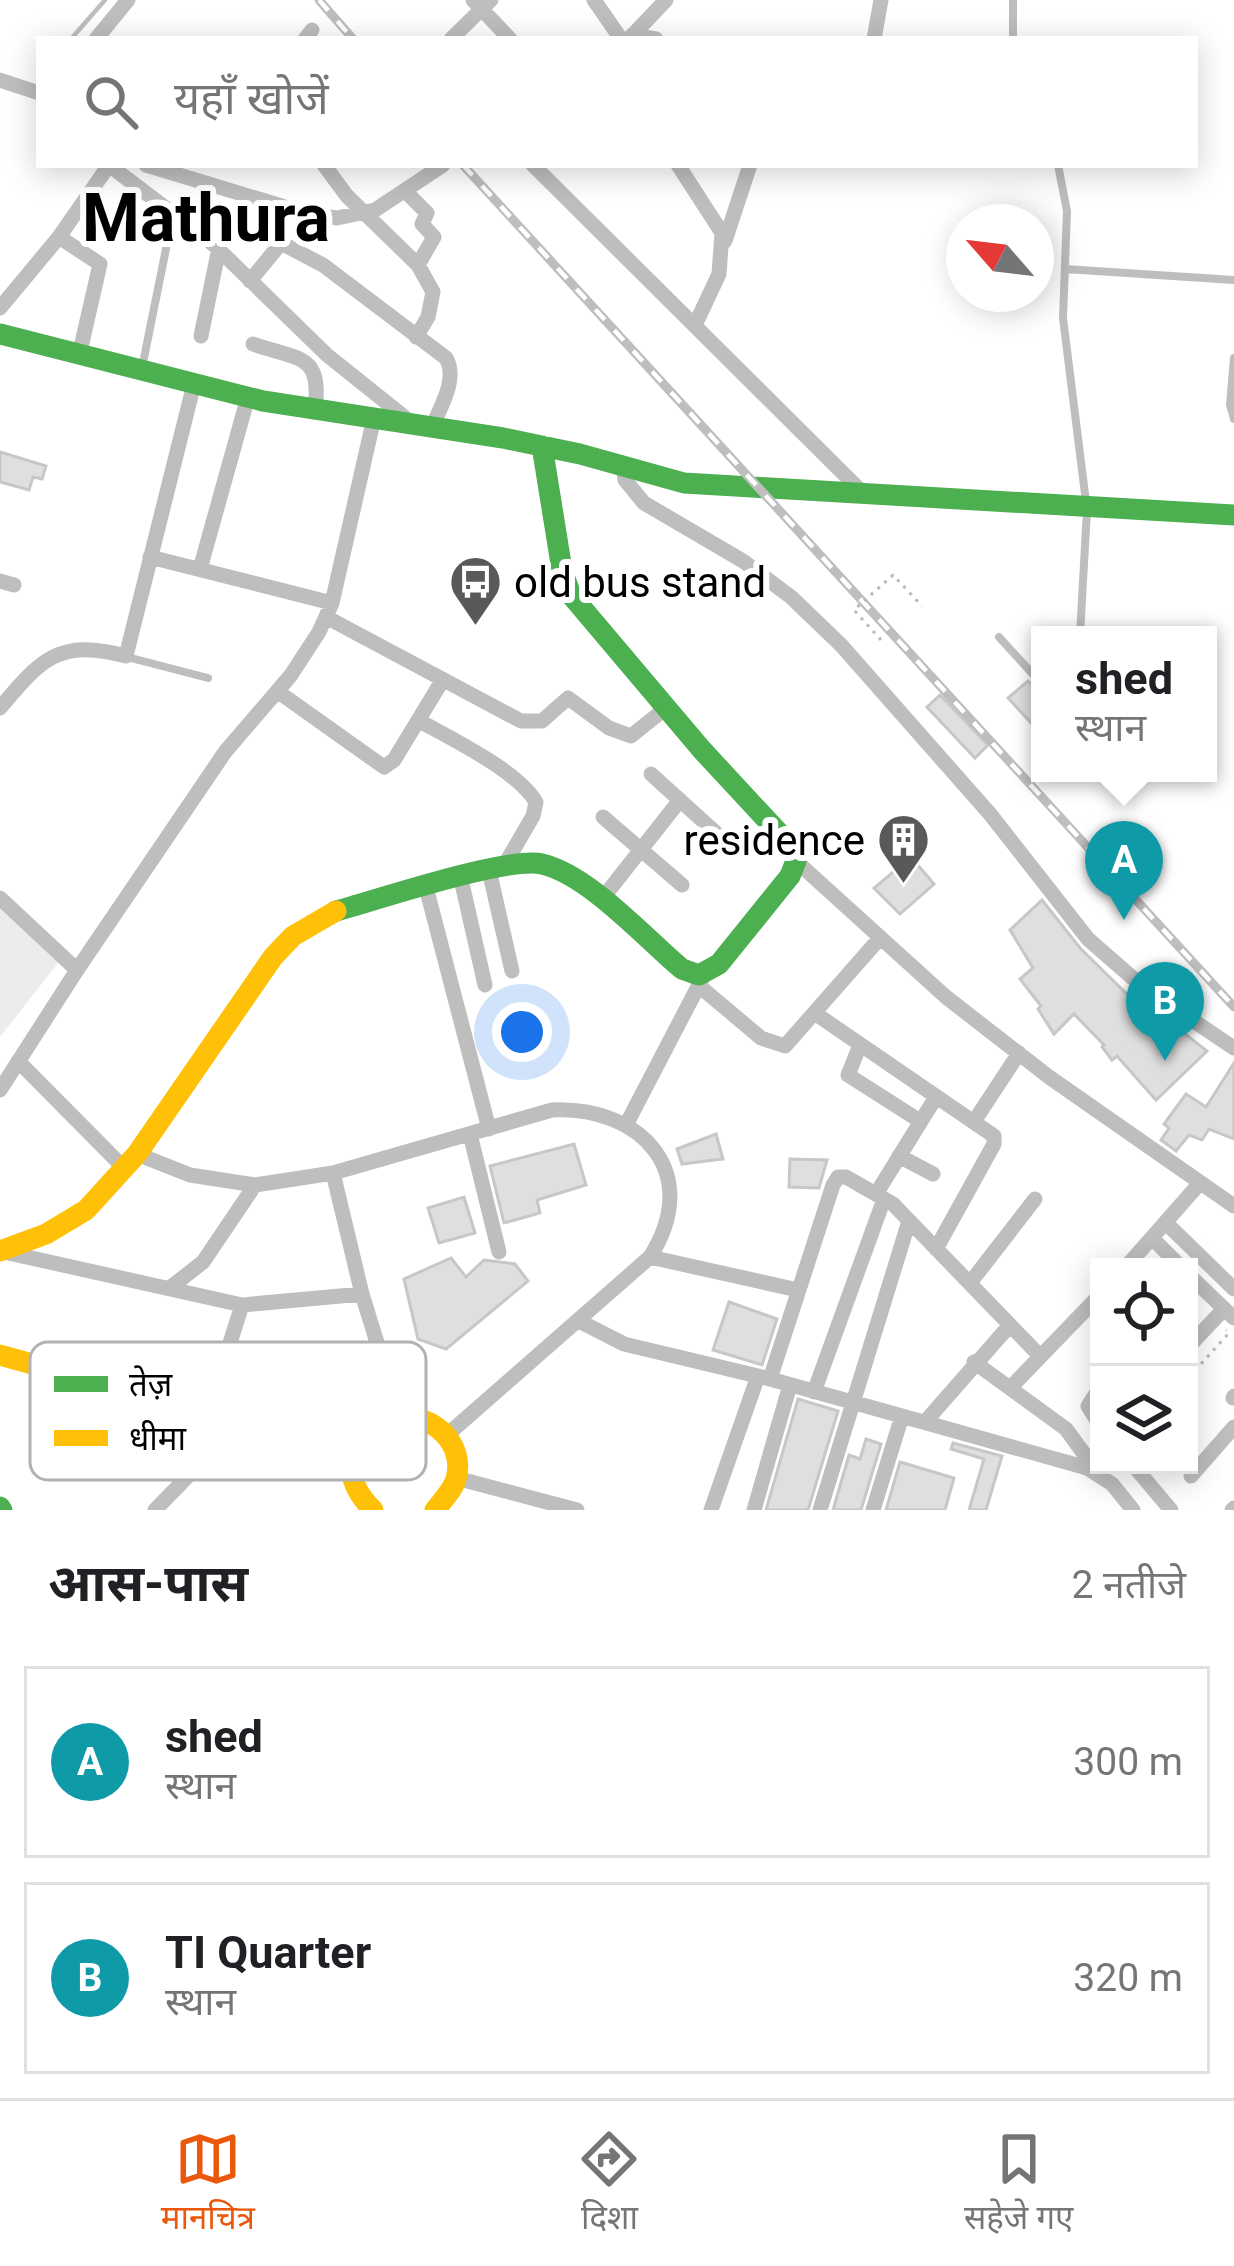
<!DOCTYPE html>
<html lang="hi">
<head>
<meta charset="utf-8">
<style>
  body { margin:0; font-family:Roboto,"Noto Sans Devanagari",sans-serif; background:#f6f6f6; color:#202124 }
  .controls { position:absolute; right:36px; bottom:36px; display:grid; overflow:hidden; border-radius:0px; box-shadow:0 6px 30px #0003 }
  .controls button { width:108px; height:108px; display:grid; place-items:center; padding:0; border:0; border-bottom:3px solid #e0e0e0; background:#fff; color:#202124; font:60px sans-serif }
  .compass { position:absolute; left:946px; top:204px; width:108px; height:108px; border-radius:50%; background:#fff; box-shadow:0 6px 30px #0003; rotate:298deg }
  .you { position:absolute; left:522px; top:1032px; width:42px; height:42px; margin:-30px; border:9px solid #fff; border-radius:50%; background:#1a73e8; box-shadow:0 0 0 18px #1a73e833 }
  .badge { display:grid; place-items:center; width:78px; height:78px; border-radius:50%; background:#ea580c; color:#fff; font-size:39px; font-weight:700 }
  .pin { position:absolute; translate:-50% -99px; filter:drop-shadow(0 3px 6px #0008) }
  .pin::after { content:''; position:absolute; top:63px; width:42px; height:36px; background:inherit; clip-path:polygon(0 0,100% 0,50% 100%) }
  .popup { position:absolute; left:1031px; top:626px; width:186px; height:156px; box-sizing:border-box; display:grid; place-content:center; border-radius:0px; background:#fff; filter:drop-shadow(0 3px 9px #0005); font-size:39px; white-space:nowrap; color:#757577 }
  .popup b { font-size:45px; color:#202124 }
  .popup::after { content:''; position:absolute; left:50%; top:100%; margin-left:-24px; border:24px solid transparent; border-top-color:#fff }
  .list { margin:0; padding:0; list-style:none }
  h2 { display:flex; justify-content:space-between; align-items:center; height:156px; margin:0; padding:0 48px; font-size:51px }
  h2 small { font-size:39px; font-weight:400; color:#757577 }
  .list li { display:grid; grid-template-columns:78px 1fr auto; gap:36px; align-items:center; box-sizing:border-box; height:192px; margin:0 24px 24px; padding:0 24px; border:3px solid #e0e0e0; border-radius:0px }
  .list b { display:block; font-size:45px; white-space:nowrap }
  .list p { margin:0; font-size:39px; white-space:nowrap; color:#757577 }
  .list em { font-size:39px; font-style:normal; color:#757577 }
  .icon { flex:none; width:66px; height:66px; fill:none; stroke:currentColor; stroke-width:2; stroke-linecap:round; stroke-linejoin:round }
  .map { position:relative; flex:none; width:1234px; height:1510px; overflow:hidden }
  .search { position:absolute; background:#fff; box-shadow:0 6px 30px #0003; left:36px; right:36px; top:36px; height:132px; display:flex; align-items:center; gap:30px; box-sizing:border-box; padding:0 42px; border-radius:0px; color:#757577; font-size:45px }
  .sheet { height:588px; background:#fff }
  nav { display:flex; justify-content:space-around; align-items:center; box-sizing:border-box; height:168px; border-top:3px solid #e0e0e0; background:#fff; font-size:33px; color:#757577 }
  nav a { display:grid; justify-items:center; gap:6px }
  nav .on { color:#ea580c }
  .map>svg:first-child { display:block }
</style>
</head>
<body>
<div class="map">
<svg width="1234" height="1510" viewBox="0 0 1234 1510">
  <rect width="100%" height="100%" fill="#fff"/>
  <!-- green -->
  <path fill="#ececec" d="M0 906 61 959 0 1037Z"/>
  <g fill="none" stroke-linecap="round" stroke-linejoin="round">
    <!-- stream -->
    <path stroke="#bfbfbf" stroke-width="4.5" d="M71 39 105 0"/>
  </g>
  <!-- building -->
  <path fill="#dfdfdf" stroke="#c7c7c7" stroke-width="3" d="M0 452 46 466 42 479 33 477 29 490 0 482Z
    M1028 681 1040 693V717L1032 724 1008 698Z
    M940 695 988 745 975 758 927 707Z
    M911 857 934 884 900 914 874 888Z
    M1042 900 1080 948 1142 1009 1147 1004 1207 1051 1156 1100 1117 1056 1112 1060 1102 1047 1104 1045 1074 1014 1054 1034 1038 1009 1041 1006 1020 979 1033 968 1010 930Z
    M1234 1063V1139L1209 1129 1202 1140 1189 1135 1176 1151 1161 1140 1169 1128 1164 1124 1186 1094 1206 1107Z
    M716 1134 723 1159 682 1164 677 1149Z
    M574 1144 586 1185 537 1200 540 1213 504 1223 490 1166Z
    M790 1159 827 1160 819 1188 789 1187Z
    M464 1197 475 1233 439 1243 428 1208Z
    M451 1258 466 1277 484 1260 515 1264 528 1281 446 1349 418 1339 404 1279Z
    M729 1302 777 1319 762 1365 713 1350Z
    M798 1399 838 1411 808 1510H766Z
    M866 1439 881 1444 861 1510H833L849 1455 860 1459Z
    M953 1443 1002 1456 986 1510H969L984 1459 951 1449Z
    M900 1462 954 1478 945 1510H886Z"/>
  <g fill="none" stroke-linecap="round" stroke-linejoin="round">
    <!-- path -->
    <path stroke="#b9b9b9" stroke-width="3" stroke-dasharray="3 6" stroke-linecap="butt" d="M1189 1377 1229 1333 1226 1330"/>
    <!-- lane -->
    <path stroke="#bebebe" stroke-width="8" d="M1013 0V39
      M1058 165 1067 211 1063 318 1087 510 1080 635
      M1065 269 1234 280
      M1234 358 1230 405 1234 419
      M142 368 173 214
      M999 637 1040 682
      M127 657 208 678"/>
    <!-- street -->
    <path stroke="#bebebe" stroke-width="15" d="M473 0 510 39
      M594 0 621 39
      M632 35 656 39
      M96 39 128 0
      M305 39 312 30
      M451 39 491 0
      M629 39 666 0
      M874 39 881 0
      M0 80 39 93
      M146 165 308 214 337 218 375 210 443 165
      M324 165 347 196 418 265 433 292 428 317 416 337
      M533 165 864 494
      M678 165 722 233 719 274 696 323
      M405 191 427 213 422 224 434 237 418 265
      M59 237 100 264 79 356
      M725 241 750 165
      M250 281 281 243 323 265 446 358C458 379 441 406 432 427
      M0 308 59 237 109 165 213 244 327 355 412 423
      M201 336 218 253
      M253 344C299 360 322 353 315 409
      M623 466 625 480 644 503 743 561 791 597 841 645 990 814 1088 939 1143 987 1234 1048
      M150 557 332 603
      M200 569 248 397
      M0 581 14 585
      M326 617 521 721H542L568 698 609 728 631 736 666 708
      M277 691 384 767 394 760 442 681
      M0 708C41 659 59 638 126 656L194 384
      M418 720C451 739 517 770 536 802L533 816 504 866
      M651 774 736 851
      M603 817 682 885
      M796 861 946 997 1049 1077 1234 1206
      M489 870 512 971
      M461 879 485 985
      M426 887 489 1129
      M0 898 77 970 0 1090
      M602 899 680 800
      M77 970 225 752 291 675 319 632 332 603 374 418
      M698 985 761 1038 785 1046 880 938
      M816 1014 994 1136V1144L936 1249
      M860 1045 848 1075 920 1121
      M18 1061 124 1168
      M975 1120 1019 1053
      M626 1125 702 979
      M470 1134 499 1252
      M137 1154 190 1175 255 1185 333 1173 552 1110C643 1106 703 1174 650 1257L447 1435
      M899 1156 933 1174
      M333 1173 362 1294 399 1414
      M876 1194 936 1097
      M1166 1223 1234 1289
      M1153 1239 1181 1267
      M0 1251 242 1305 362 1294
      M650 1257 798 1290
      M1126 1267 1200 1183
      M1189 1275 1234 1318
      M970 1283 1035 1199
      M171 1287 203 1262 255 1185
      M579 1321 624 1344 770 1379 1087 1468 1112 1484 1133 1510
      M1010 1325 1039 1355
      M1189 1346 1224 1309
      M974 1362 1066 1429 1098 1473
      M770 1379 833 1185 838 1177H846L893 1204 1010 1325 925 1422
      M1011 1387 1099 1296
      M1099 1389 1088 1406 1099 1424
      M814 1392 884 1199
      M1233 1398 1234 1396
      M1133 1465 1171 1510
      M1191 1476 1234 1427
      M456 1478 577 1510
      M155 1510 194 1470 199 1459 208 1412 242 1305
      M711 1510 758 1376
      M754 1510 790 1385
      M820 1510 909 1221
      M873 1510 902 1416
      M1232 1510 1234 1508"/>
    <!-- fast -->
    <path stroke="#4caf50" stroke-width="21" d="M0 334 263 401 503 438 580 454 684 483 1234 515
      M336 911C377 900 507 856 542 864 589 875 645 938 682 969L699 975 719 964 790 876 796 861 792 847 702 750 571 595 562 570 542 446
      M0 1507 2 1510"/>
    <!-- slow -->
    <path stroke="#ffc107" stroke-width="21" d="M0 1251 46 1234 86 1210 137 1154 273 957 293 936 336 911
      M0 1355 353 1452
      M373 1510C356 1493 346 1474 355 1451 380 1387 471 1421 456 1479 453 1490 442 1501 435 1510"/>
    <defs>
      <path id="rail" d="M319 0 353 39
        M463 165 1234 1007"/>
    </defs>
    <!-- rail casing -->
    <use href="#rail" stroke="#bebebe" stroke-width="9"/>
    <!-- rail -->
    <use href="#rail" stroke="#fff" stroke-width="4.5" stroke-dasharray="14" stroke-linecap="butt"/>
    <!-- path-bridge -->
    <path stroke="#b9b9b9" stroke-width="3" stroke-dasharray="3 6" stroke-linecap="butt" d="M881 640 854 610 893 575 922 606"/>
  </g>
  <!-- icons -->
  <defs>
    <symbol id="bus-pin" viewBox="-11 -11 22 30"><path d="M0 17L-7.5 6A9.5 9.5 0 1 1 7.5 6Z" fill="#595959" stroke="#fff"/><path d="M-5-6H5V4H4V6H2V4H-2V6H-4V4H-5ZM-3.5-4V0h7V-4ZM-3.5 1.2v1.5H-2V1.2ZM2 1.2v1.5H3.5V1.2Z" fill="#fff"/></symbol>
    <symbol id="building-pin" viewBox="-11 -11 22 30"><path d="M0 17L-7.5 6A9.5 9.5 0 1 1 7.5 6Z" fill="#595959" stroke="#fff"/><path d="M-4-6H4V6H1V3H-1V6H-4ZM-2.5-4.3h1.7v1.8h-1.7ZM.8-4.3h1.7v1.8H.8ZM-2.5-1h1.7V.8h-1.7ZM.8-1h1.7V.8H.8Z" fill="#fff"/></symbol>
  </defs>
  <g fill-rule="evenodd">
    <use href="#bus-pin" x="446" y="552" width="59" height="81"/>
    <use href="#building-pin" x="874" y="810" width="59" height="81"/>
  </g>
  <g text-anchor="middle" stroke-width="12" stroke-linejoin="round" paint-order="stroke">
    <!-- poi labels -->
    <g font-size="42" fill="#000" stroke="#fff" text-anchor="start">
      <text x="514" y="597">old bus stand</text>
      <text x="865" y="855" text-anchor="end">residence</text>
    </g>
    <!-- town labels -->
    <g font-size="66" font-weight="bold" fill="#000" stroke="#fff">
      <text x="206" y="241">Mathura</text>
    </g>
  </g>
  <!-- legend -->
  <rect x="30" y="1342" width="396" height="138" rx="18" fill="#fff" stroke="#b2b2b2" stroke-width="3"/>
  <rect x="54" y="1376" width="54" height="16" fill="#4caf50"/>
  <rect x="54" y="1430" width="54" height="16" fill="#ffc107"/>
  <g font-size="33" fill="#000">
    <text x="129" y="1396">तेज़</text>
    <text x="129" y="1450">धीमा</text>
  </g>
</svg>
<div class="controls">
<button><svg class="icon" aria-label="locate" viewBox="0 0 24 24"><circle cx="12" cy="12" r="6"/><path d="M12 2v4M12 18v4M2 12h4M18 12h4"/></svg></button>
<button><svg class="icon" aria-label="layers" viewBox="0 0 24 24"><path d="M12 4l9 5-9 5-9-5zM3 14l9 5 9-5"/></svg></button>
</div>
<svg class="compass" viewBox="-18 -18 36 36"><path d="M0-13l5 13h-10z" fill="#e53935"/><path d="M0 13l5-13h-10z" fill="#757577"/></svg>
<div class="you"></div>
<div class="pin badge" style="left:1124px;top:920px;background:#0f9aa8">A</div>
<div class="popup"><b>shed</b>स्थान</div>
<div class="pin badge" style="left:1165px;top:1061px;background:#0f9aa8">B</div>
<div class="search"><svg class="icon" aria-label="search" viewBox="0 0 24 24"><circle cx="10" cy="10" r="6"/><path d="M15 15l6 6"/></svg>यहाँ खोजें</div>
</div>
<section class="sheet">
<h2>आस-पास<small>2 नतीजे</small></h2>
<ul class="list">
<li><span class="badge" style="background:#0f9aa8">A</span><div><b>shed</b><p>स्थान</p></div><em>300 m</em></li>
<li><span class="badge" style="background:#0f9aa8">B</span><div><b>TI Quarter</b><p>स्थान</p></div><em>320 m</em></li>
</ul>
</section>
<nav>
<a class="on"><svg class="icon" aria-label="map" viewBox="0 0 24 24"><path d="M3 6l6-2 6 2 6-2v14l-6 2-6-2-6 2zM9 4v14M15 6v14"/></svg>मानचित्र</a>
<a><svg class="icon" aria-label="directions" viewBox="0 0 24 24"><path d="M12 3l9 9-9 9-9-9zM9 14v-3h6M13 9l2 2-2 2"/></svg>दिशा</a>
<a><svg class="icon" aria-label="saved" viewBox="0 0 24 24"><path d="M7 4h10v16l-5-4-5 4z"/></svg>सहेजे गए</a>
</nav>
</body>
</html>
